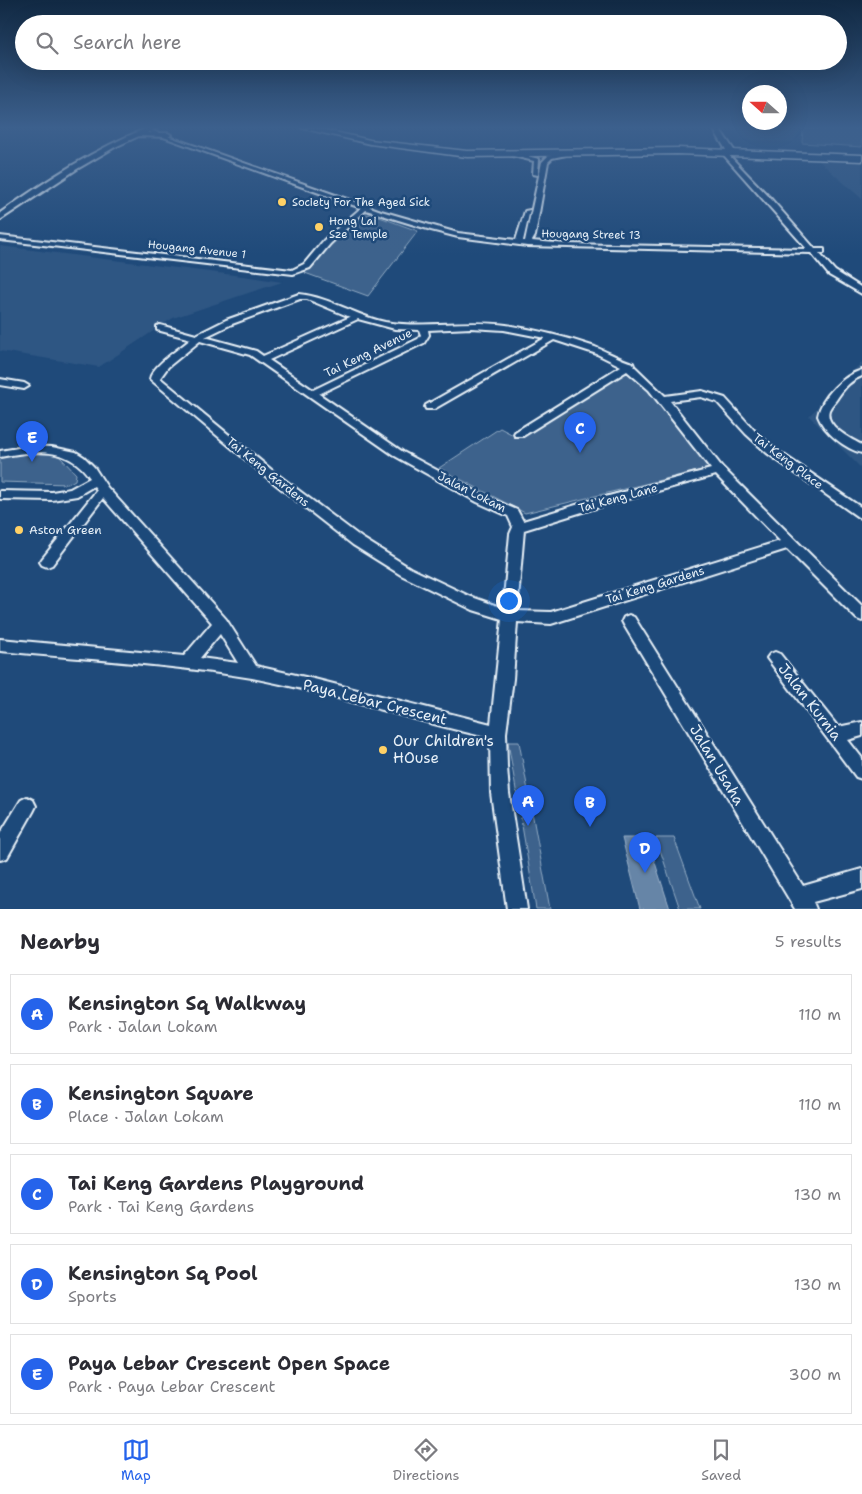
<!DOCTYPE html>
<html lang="en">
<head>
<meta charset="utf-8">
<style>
  body { margin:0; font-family:"Shantell Sans",sans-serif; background:#f7f7f7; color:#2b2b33 }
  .compass { position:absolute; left:742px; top:85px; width:45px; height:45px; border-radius:50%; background:#fff; box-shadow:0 5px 20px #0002; rotate:291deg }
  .you { position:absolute; left:508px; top:600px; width:18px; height:18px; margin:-12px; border:4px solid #fff; border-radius:50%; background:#1a73e8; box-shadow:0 0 0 8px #1a73e833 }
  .badge { display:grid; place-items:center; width:32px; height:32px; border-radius:50%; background:#2563eb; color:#fff; font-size:16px; font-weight:700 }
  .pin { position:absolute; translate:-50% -41px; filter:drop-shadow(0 1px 2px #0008) }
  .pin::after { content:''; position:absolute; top:26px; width:18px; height:15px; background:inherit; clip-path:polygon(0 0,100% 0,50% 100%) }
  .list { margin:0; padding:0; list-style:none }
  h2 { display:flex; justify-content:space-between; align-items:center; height:65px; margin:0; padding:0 20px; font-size:21px }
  h2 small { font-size:16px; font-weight:400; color:#7c7c81 }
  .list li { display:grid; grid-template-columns:32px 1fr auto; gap:15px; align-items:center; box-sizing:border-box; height:80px; margin:0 10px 10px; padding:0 10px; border:1px solid #e1e1e2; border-radius:0px }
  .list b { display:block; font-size:19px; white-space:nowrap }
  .list p { margin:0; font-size:16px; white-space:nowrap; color:#7c7c81 }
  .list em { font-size:16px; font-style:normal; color:#7c7c81 }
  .icon { flex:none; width:28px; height:28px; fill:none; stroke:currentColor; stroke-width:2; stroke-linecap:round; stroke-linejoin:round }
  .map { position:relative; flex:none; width:862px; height:909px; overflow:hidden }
  .search { position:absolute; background:#fff; box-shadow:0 5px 20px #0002; left:15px; right:15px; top:15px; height:55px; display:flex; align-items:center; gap:12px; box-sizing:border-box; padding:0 18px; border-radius:28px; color:#7c7c81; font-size:19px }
  .sheet { height:515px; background:#fff }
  nav { display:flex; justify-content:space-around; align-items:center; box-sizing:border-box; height:70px; border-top:1px solid #e1e1e2; background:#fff; font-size:14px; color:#7c7c81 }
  nav a { display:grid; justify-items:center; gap:2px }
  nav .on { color:#2563eb }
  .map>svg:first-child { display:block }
</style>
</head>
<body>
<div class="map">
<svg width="862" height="909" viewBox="0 0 862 909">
  <rect width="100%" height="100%" fill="#1f4a7a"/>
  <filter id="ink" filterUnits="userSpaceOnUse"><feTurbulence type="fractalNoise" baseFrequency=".02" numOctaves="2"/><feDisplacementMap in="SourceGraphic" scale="10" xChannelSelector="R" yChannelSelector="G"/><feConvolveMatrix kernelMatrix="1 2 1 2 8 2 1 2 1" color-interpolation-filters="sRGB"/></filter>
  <g filter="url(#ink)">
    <!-- built -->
    <path fill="#2e5683" d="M732 128H800L795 142 745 140Z
      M819 161 862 163V199Z
      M0 246 250 277 282 282 173 318 99 367 0 351Z
      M862 362V469L809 416Z"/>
    <!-- green -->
    <path fill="#3c628c" stroke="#92aac2" d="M803 128H862V147L802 143Z
      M371 214 418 231 368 296 305 273 346 229 362 215Z
      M628 369 656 395 710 468 525 513 439 468 500 428 519 438Z
      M40 450 60 457 76 474 75 480 68 484 0 482V456Z
      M508 742H519L550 909H536Z
      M656 838H674L700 909H680Z"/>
    <!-- water -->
    <path fill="#6685a7" stroke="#9ab0c7" d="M622 838H647L670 909H640Z"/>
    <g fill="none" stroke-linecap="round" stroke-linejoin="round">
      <defs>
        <path id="minor" d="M147 129 364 205 371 203 370 207 381 211 458 233 516 240 525 211 530 210 523 241H525L542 162 548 156 569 151 571 154 552 158 548 162 535 236 532 241 567 244 807 249 722 153 724 150 772 200 815 249H824V253H819L835 271 862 288V294L829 275 811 253 527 246 458 237 431 230 366 210 330 244 310 268 293 274 0 240V236L292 270 304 264 324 240 361 208 147 131Z
          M511 152 539 159 538 175 533 174 534 161 509 155Z
          M299 294C329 297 356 316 385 322 424 329 465 319 506 325 537 330 566 337 595 347 608 352 621 360 633 363L634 366 665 396 702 391 725 398 754 430 775 449 862 508V518L858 517 767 453 746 434 717 402 701 397 670 401 722 467 862 606V621L857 619 787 549 551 624 517 622 513 679 506 733 507 767 509 793 527 909H507L491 793 490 738C410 720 332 693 252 678 169 664 84 659 0 651V639L184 656 212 623 103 498 52 565 47 567 42 565 40 562 42 559 97 490 94 486 77 496 52 500 0 499V491L52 492 70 489 90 478C69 446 34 450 0 457V451L30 446 52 447 76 452 84 457 94 467 107 487 226 619 256 666 314 679 491 724 502 619 473 610 401 575 353 545 265 476 150 379C152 366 180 348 191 339L157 330V326L160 325 196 335 226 320ZM300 299H307L350 317 263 356 256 351 205 337 232 324ZM358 319 395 329 419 330 421 335 418 339 313 390 269 360ZM471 328 504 330 545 338 426 405 425 407 426 409H434L554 340 597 354 621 366 515 432 514 434 515 436H523L627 371 649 390 711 469 586 502 523 521 517 510 485 496 403 452 319 394 424 343 429 335 428 330ZM200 341 250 355 395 456 477 502 508 516 513 527 510 534 503 608 469 596 410 568 362 538 273 471 160 378 168 367ZM716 475 780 541 551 612 517 611 524 530 592 509ZM220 634 238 663 200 658Z
          M862 370V376C851 380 845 387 838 397 836 401 831 405 829 410 824 426 851 439 862 445V453C845 449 824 432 818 416 821 397 844 375 862 370Z
          M0 379 24 383 29 386 24 389 0 385Z
          M629 615 634 617 803 886 862 869V889L813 902 816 909H795L624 625 622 621 624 617Z
          M775 652 780 654 838 727 862 722V736L848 740 862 758V779L856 777 770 662 767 658 770 654Z
          M27 797 33 800 36 806 33 812 7 858 0 860V834L21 800Z"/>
        <path id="secondary" d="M147 128H156L147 133H168L171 135 168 137 139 136 115 147 77 169 0 220V213C47 180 94 149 147 128Z
          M713 128H719L736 153 735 155H729Z"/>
        <path id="trunk" d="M301 128H317L370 140 467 151 677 148 862 155V161L677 154 467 157 370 144Z"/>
      </defs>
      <!-- minor casing -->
      <use href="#minor" stroke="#e8f1f8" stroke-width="4"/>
      <!-- secondary casing -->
      <use href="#secondary" stroke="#e8f1f8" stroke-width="4"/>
      <!-- trunk casing -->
      <use href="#trunk" stroke="#e8f1f8" stroke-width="3"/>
      <!-- minor -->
      <use href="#minor" fill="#1f4a7a" fill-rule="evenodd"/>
      <!-- secondary -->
      <use href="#secondary" fill="#1f4a7a" fill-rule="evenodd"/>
      <!-- trunk -->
      <use href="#trunk" fill="#1f4a7a" fill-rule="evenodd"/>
    </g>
  </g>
  <!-- sky -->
  <linearGradient id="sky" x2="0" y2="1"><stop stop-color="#112943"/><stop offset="0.5" stop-color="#3c608d"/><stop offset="1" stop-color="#3c608d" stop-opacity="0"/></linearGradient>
  <rect width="862" height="255" fill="url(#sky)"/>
  <!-- markers -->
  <g fill="#ffd166" stroke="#1f4a7a" stroke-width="2">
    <circle cx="282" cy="202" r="5"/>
    <circle cx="319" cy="227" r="5"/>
    <circle cx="19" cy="530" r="5"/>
    <circle cx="383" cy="750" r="5"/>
  </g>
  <g text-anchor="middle" stroke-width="5" stroke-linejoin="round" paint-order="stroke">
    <!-- far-poi labels -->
    <g font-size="11" fill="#e8f1f8" stroke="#1f4a7a" text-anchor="start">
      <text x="292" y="206">Society For The Aged Sick</text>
      <text x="329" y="225">Hong Lai<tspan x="329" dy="13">Sze Temple</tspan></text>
    </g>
    <!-- far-street labels -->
    <g font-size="11" fill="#e8f1f8" stroke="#1f4a7a">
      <text transform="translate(591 234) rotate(1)" y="4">Hougang Street 13</text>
      <text transform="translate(197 249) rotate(6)" y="4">Hougang Avenue 1</text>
    </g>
    <!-- street labels -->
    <g font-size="12" fill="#e8f1f8" stroke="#1f4a7a">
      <text transform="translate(368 353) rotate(-26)" y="4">Tai Keng Avenue</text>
      <text transform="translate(788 461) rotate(37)" y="4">Tai Keng Place</text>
      <text transform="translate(268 472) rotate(39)" y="4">Tai Keng Gardens</text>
      <text transform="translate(472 492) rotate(27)" y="4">Jalan Lokam</text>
      <text transform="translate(618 498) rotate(-15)" y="4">Tai Keng Lane</text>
      <text transform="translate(655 585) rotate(-17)" y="4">Tai Keng Gardens</text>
    </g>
    <!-- poi labels -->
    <g font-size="12" fill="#e8f1f8" stroke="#1f4a7a" text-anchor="start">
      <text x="29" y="534">Aston Green</text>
    </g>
    <!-- near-street labels -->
    <g font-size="15" fill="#e8f1f8" stroke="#1f4a7a">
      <text transform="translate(375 702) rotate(14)" y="5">Paya Lebar Crescent</text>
      <text transform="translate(810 702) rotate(52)" y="5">Jalan Kurnia</text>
      <text transform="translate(717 765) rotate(59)" y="5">Jalan Usaha</text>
    </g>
    <!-- near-poi labels -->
    <g font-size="15" fill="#e8f1f8" stroke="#1f4a7a" text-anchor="start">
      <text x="393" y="746">Our Children's<tspan x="393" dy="17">HOuse</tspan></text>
    </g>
  </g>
</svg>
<svg class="compass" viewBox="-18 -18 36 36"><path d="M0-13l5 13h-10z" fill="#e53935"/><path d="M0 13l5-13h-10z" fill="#7c7c81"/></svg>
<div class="you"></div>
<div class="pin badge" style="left:528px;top:826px">A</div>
<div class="pin badge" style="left:590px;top:827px">B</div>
<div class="pin badge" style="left:580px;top:453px">C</div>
<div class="pin badge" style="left:645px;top:873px">D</div>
<div class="pin badge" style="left:32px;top:462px">E</div>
<div class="search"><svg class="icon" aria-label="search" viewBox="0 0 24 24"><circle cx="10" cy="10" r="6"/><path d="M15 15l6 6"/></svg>Search here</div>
</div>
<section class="sheet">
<h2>Nearby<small>5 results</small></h2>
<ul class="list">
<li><span class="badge">A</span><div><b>Kensington Sq Walkway</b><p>Park · Jalan Lokam</p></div><em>110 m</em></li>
<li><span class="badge">B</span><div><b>Kensington Square</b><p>Place · Jalan Lokam</p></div><em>110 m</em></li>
<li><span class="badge">C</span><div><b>Tai Keng Gardens Playground</b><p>Park · Tai Keng Gardens</p></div><em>130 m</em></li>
<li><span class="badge">D</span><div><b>Kensington Sq Pool</b><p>Sports</p></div><em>130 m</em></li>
<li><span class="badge">E</span><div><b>Paya Lebar Crescent Open Space</b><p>Park · Paya Lebar Crescent</p></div><em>300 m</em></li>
</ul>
</section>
<nav>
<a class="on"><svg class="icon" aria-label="map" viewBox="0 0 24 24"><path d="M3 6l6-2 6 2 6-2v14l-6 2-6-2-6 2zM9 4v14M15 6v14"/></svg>Map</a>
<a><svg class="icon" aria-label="directions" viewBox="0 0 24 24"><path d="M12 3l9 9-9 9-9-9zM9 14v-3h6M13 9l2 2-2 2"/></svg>Directions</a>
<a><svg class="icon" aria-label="saved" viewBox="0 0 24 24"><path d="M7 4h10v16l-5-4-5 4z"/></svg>Saved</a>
</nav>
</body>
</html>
